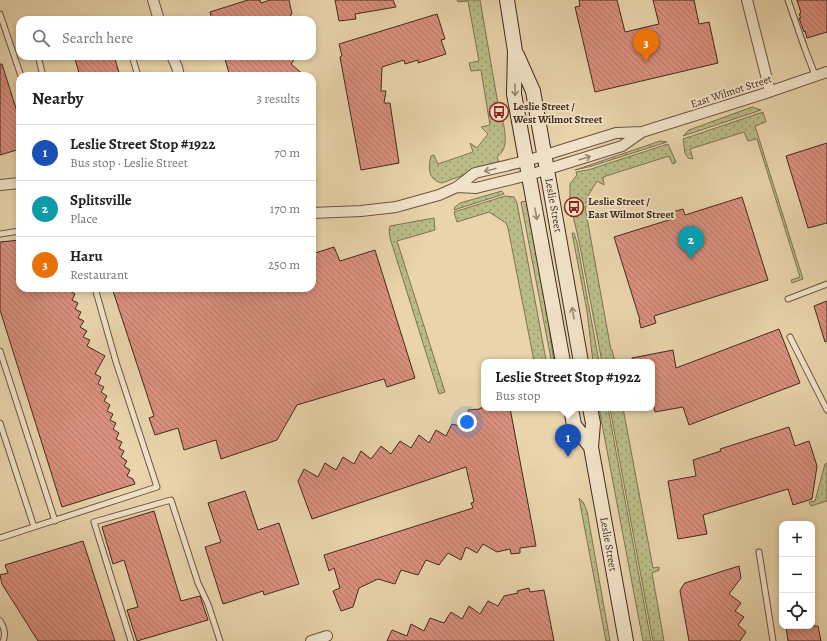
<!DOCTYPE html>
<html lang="en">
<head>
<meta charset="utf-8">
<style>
  body { margin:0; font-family:Alegreya,serif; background:#f6f6f6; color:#222 }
  .controls { position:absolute; right:12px; bottom:12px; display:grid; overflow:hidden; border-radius:8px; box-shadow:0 2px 6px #0003 }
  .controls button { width:36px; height:36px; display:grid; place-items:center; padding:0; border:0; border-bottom:1px solid #e0e0e0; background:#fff; color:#222; font:20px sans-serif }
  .you { position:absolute; left:467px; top:422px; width:14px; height:14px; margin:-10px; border:3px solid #fff; border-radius:50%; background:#1a73e8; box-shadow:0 0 0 6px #1a73e833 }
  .badge { display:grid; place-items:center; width:26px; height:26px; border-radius:50%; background:#2563eb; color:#fff; font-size:13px; font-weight:700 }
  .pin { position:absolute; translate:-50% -33px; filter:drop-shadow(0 1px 2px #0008) }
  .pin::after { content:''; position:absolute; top:21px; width:14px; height:12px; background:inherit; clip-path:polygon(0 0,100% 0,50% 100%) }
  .popup { position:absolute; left:481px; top:359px; width:174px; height:52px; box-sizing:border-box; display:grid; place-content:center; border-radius:8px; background:#fff; filter:drop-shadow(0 1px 3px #0005); font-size:13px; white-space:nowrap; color:#767676 }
  .popup b { font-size:15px; color:#222 }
  .popup::after { content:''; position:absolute; left:50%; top:100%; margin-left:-8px; border:8px solid transparent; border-top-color:#fff }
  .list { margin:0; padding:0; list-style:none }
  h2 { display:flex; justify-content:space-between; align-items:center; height:52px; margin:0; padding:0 16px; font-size:17px }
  h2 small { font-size:13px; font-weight:400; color:#767676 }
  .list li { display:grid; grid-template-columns:26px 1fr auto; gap:12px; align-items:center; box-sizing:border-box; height:56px; padding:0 16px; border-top:1px solid #e0e0e0 }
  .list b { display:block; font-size:15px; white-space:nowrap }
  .list p { margin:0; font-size:13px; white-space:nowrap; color:#767676 }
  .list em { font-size:13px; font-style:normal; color:#767676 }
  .icon { flex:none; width:22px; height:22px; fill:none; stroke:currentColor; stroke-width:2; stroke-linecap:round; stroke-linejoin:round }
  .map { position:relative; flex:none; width:827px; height:641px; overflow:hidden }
  .search { position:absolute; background:#fff; box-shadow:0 2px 6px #0003; left:16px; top:16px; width:300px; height:44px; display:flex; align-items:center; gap:10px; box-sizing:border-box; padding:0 14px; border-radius:12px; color:#767676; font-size:15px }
  .panel { position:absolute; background:#fff; box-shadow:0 2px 6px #0003; left:16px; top:72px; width:300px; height:220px; border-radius:12px }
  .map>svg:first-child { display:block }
</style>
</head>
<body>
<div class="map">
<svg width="827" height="641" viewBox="0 0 827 641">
  <defs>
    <pattern id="grass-dots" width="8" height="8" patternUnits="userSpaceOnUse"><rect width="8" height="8" fill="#babc87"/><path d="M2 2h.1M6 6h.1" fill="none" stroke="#99996e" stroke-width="1.8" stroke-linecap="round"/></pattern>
    <pattern id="building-back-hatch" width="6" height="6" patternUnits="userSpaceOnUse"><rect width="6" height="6" fill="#da907e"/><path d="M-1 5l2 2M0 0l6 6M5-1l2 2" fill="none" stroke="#b27667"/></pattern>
  </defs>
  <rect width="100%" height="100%" fill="#e9d4ac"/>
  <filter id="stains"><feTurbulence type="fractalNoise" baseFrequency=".005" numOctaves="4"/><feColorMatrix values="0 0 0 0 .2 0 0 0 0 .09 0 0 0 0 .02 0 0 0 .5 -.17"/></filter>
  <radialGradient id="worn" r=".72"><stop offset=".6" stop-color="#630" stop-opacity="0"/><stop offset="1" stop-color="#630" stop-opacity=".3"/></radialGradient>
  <!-- grass -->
  <path fill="url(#grass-dots)" stroke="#7e7353" d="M457 0H480L498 104 497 105 499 120H503C505 134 509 148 497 157L499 162 442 183C428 180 428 168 431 156L434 155 438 164 473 152 470 143 477 148 488 134 481 127 490 125 481 70 471 71 469 63 479 61 468 1 458 2Z
    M752 107 761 110 683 136 689 130Z
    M763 112 766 122 755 126 803 279 792 283 791 280 800 277 757 139 748 141 744 132 690 149 693 159 688 158 685 153 683 139Z
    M660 141 667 142 592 166 575 170Z
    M668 144 676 162 674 164 672 163 669 156 603 177 604 185 597 181 586 199 593 204 585 207 611 350H612L615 362H602L579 241 573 216H576L574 201H570V184L577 175 576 172 588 170Z
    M502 191 504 194 454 210 455 207 460 203Z
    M505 196 514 197 517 203 546 360 545 362 534 361 508 228 506 223 489 212 457 222 454 212Z
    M526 201 528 208 544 292 554 362 551 359 521 202Z
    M434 218 435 230 397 241 445 392 439 394 390 238 389 230 390 226Z
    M572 233H574L577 242 599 362H593L587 311Z
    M599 408H608L651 641H643Z
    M610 408H623L653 568 659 567V570L652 573 664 641H653Z
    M827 463V501L811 506 809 502 815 501 825 464Z
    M579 498 583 502 587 511 610 641H606Z"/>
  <!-- building -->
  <path fill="url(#building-back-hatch)" stroke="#422a1f" d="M248 0H260L261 3 270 0H289L292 14 286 20H212L210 12Z
    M335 0H393L396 7 355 14 356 19 339 21Z
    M579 0H617L625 32 659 24 653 0H694L699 24 709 22 718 63 595 92 575 7 580 6Z
    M797 0H827V32L807 38 805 31 804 32 799 18H801L799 14 801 13Z
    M437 14 445 39 441 40 446 54 418 63V60L405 64 404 60 382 67 381 91H386L384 103H390L399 163 361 170 340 57 342 56 339 44Z
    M74 56H114L120 76H80Z
    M224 56H297L291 64 305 76H230Z
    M0 64H2L18 115H20V149L0 155Z
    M827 143V223L808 228 786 156Z
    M742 197 768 280 654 316 656 323 641 328 639 320H640L614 237 672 219 670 213 676 211 683 209 685 215Z
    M20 240V288H65L75 294 72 300 78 303 75 309 81 312 78 318 84 321 80 327 87 331 83 337 90 340 87 346 105 356 95 374 101 377 98 384 104 387 101 392 107 396 104 401 110 405 107 411 113 414 110 420 116 423 113 429 119 433 116 439 122 442 119 448 124 451 121 457 127 461 124 466 130 470 127 476 133 479 135 484 62 507 0 310V242Z
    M334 247 340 261 375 250 415 378 387 387 384 379 297 405 277 440 221 459 216 440 184 450 178 428 155 435 149 418 154 416 112 288H312V254Z
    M827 301V341L825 342 814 306Z
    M779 329 800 383 689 425 683 407 655 412 652 397V362H632V358L673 350 676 368Z
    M480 408H510L536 546 520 548V553L511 554 510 549 497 552 483 544 477 553 466 547 461 560 448 553 439 565 426 560 418 575 401 570 395 584 378 579 359 588 353 607 341 611 333 591 340 588 334 568 329 571 324 555 473 508 471 503 474 502 466 467 312 519 298 481 304 469 318 477 325 463 336 470 343 457 354 464 361 451 371 459 381 446 391 454 400 441 411 448 419 435 429 443 436 430 446 436 452 424 470 429 468 410 480 409Z
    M789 427 795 446 809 441 817 466 812 499 793 505 788 489 703 515 707 534 678 539 668 481 696 476 693 460 721 451 720 449Z
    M245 491 258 530 279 523 299 584 264 595 263 591 223 604 205 547 221 542 208 503Z
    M154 511 181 601 200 596 208 620 137 641 127 610 138 607 124 560 113 564 102 527Z
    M83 541 115 641H38L2 584 0 575 8 573 5 565Z
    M739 566 741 578 729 594 741 603 735 611 744 617 738 625 746 632 740 641H689L680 591 682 587 685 583Z
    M529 588 530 592 544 590 554 641H387L392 630 407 636 411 624 424 631 430 618 444 623 451 612 462 619 469 606 480 614 488 601 498 606 504 596 518 593 517 591Z
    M786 626H818L821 641H788Z"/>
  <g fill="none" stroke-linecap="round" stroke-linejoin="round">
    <defs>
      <path id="service" d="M788 0 805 49 815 75
        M0 14 21 76
        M38 56 43 76
        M132 56 138 76
        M0 234 20 231
        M788 299 827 284
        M790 337 827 410
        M0 351 55 521
        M0 423 34 527
        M0 538 157 487 116 362 95 288
        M759 552 773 641
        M0 621C4 627 6 634 3 641
        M131 641 94 522 171 500 198 583 208 604 220 641"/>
      <path id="minor" d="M153 0 159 20
        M747 0 770 91
        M172 56 177 67 179 76
        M0 185 20 183
        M457 187 476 188 529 175 622 146 642 132
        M312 213 361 211 396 207 439 195 457 187 475 173 526 161 616 133 642 132 763 94 827 72
        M311 641 327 636"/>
      <path id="secondary" d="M507 0 515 51 514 94 563 362
        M517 55 533 91 581 362
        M571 408 574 425 591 447
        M590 408 593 423 591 447 626 641"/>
    </defs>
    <!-- service casing -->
    <use href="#service" stroke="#6c5442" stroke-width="7"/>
    <!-- minor casing -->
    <use href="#minor" stroke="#6c5442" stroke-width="12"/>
    <!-- secondary casing -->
    <use href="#secondary" stroke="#422a1f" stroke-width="16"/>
    <!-- service -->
    <use href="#service" stroke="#f1e3c9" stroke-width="5"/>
    <!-- minor -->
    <use href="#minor" stroke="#f1e3c9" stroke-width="10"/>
    <!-- secondary -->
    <use href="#secondary" stroke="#f1e3c9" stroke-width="14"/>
  </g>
  <!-- one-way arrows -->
  <defs><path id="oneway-shaft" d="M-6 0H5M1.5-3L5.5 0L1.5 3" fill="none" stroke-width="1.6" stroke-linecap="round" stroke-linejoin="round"/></defs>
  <g stroke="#9a8674">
    <use href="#oneway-shaft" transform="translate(515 90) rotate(89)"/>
    <use href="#oneway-shaft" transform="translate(585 158) rotate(-17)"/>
    <use href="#oneway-shaft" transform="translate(490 170) rotate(166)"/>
    <use href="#oneway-shaft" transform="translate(536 214) rotate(79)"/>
    <use href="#oneway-shaft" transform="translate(573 313) rotate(-100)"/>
  </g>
  <!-- icons -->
  <defs>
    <symbol id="bus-ring" viewBox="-11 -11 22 22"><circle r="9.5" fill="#f1e3c9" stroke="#8f2418" stroke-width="1.5"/><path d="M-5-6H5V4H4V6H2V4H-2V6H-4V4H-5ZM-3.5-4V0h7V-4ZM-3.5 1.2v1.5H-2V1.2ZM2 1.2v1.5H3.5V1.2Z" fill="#8f2418"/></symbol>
  </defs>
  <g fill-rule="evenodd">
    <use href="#bus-ring" x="488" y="101" width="22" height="22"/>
    <use href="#bus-ring" x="563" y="196" width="22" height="22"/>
  </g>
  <g text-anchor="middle" stroke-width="4" stroke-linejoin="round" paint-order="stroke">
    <!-- street labels -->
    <g font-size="11" fill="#422a1f" stroke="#f1e3c9">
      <text transform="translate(731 91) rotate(-18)" y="4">East Wilmot Street</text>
      <text transform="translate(554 205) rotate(80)" y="4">Leslie Street</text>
      <text transform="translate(609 544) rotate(80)" y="4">Leslie Street</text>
    </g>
    <!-- poi labels -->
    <g font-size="11" font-weight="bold" fill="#422a1f" stroke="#f1e3c9" text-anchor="start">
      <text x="513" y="110">Leslie Street /<tspan x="513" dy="13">West Wilmot Street</tspan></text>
      <text x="588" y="205">Leslie Street /<tspan x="588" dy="13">East Wilmot Street</tspan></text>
    </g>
  </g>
  <rect width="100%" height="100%" filter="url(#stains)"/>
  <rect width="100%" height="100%" fill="url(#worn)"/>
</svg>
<div class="controls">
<button>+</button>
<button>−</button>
<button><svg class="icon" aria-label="locate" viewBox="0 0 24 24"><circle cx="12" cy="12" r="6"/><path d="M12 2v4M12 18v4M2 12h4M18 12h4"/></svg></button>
</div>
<div class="you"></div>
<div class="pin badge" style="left:568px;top:457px;background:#1a4fb4">1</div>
<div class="popup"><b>Leslie Street Stop #1922</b>Bus stop</div>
<div class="pin badge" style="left:691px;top:259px;background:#0f9aa8">2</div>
<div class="pin badge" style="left:646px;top:62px;background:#e8710a">3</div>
<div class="search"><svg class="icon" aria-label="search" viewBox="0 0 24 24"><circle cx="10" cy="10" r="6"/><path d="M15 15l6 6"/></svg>Search here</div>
<section class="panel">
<h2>Nearby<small>3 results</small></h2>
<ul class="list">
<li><span class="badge" style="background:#1a4fb4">1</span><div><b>Leslie Street Stop #1922</b><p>Bus stop · Leslie Street</p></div><em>70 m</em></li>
<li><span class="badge" style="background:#0f9aa8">2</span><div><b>Splitsville</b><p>Place</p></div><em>170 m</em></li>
<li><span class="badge" style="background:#e8710a">3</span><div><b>Haru</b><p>Restaurant</p></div><em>250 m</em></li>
</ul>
</section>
</div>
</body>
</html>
